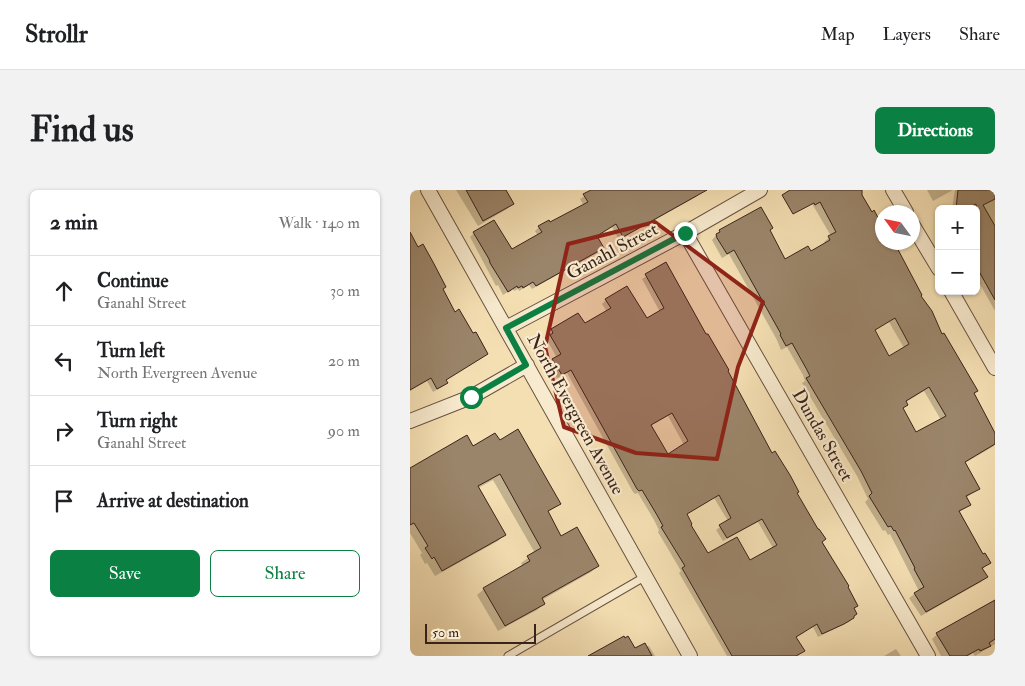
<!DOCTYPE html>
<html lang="en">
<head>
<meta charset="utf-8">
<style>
  body { margin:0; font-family:"IM FELL Double Pica",serif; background:#f2f2f2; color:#202124 }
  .controls { position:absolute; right:15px; top:15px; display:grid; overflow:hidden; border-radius:8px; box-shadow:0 1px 4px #0004 }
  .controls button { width:45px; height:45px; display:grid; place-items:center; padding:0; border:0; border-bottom:1px solid #e0e0e0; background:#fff; color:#202124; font:25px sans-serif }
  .compass { position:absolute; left:465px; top:15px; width:45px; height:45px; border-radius:50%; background:#fff; box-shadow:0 1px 4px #0004; rotate:303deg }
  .scale { position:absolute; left:15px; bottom:12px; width:111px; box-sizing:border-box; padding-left:5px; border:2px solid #3a231b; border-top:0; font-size:14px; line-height:18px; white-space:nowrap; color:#3a231b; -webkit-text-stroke:4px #f8eace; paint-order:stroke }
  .stop { position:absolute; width:15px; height:15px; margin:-11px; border:4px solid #0b8043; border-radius:50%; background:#fff }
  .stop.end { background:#0b8043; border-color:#fff; box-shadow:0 1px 5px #0008 }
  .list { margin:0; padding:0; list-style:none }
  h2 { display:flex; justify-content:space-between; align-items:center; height:65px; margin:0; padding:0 20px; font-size:21px }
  h2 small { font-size:16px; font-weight:400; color:#757577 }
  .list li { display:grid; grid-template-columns:32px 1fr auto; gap:15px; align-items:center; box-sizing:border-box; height:70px; padding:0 20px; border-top:1px solid #e0e0e0 }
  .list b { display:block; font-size:19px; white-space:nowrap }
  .list p { margin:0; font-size:16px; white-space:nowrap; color:#757577 }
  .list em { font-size:16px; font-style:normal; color:#757577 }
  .actions { display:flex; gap:10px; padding:15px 20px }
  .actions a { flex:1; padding:11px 0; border:1px solid #0b8043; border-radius:8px; text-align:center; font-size:18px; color:#0b8043 }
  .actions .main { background:#0b8043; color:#fff }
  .icon { flex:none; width:28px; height:28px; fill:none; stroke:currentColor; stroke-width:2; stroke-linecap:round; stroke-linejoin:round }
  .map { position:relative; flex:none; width:585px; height:466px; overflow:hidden; border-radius:8px }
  header { display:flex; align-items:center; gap:30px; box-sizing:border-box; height:70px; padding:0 25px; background:#fff; border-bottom:1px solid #e0e0e0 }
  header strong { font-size:24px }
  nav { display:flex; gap:28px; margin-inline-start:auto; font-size:18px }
  .intro { display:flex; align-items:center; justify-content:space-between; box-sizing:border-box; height:120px; padding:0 30px }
  h1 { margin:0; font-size:35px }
  .button { padding:12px 22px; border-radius:8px; background:#0b8043; color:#fff; font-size:18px; font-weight:700 }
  main { display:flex; gap:30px; padding:0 30px }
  aside { flex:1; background:#fff; border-radius:8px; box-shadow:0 1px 4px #0004 }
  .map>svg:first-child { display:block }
</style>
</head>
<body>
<header>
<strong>Strollr</strong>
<nav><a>Map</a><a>Layers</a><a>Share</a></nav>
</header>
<div class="intro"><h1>Find us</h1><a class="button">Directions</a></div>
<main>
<aside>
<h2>2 min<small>Walk · 140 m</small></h2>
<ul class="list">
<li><svg class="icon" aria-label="ahead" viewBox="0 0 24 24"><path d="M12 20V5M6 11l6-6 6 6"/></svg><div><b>Continue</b><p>Ganahl Street</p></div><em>30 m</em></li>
<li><svg class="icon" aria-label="left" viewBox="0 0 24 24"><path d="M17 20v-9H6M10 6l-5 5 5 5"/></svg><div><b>Turn left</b><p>North Evergreen Avenue</p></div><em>20 m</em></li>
<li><svg class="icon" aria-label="right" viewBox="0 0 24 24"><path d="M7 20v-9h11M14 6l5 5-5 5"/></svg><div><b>Turn right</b><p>Ganahl Street</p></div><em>90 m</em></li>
<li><svg class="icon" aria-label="arrive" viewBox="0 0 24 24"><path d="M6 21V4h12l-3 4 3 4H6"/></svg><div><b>Arrive at destination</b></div></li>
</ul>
<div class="actions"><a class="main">Save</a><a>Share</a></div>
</aside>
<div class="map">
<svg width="585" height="466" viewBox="0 0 585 466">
  <rect width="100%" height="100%" fill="#f4dfb3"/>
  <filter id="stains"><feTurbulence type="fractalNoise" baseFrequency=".004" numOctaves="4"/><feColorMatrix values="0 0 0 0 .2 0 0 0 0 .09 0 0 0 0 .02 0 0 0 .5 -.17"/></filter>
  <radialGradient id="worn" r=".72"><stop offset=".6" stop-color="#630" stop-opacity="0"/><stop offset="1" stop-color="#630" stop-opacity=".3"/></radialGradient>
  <!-- shadow -->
  <path fill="#0003" fill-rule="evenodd" d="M46 0H94L102 14 97 19 68 36Z
    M184 0H288L289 3 286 7 209 50 202 37 186 47 193 58 189 62 122 99 119 95 109 101 108 99 104 101 103 99 93 105 88 95 86 96 60 47 64 43 101 61 128 46 125 41 129 37 140 34 174 16 170 9Z
    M394 0H449L461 24 464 22 472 36V52L510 106 585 244 584 256 555 273 568 299 556 308 559 315 548 323 573 366 579 373 572 379 576 387 571 392 511 426 499 408 509 401 480 344 478 345 475 340 473 341 455 312 458 309 447 286 392 193 395 191 393 185 377 157 371 160 367 150 319 64 312 68 302 50 310 41H359L374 71 400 62 415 54 414 52 421 46ZM479 132 494 158 479 167 464 141ZM514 201 531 230 506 244 492 219 497 214 496 212Z
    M517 0H543L523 11Z
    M545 0H585V121L566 87V19H542Z
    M0 45 45 123 76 164 35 190 36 193 32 197 23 202 17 191 0 201Z
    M256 73 362 264 386 303 447 416 443 419V428L439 432 408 447 403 437 385 448 393 461 387 466H317L269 383 271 381 248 342 249 340 244 330 228 303 225 304 223 302 157 183 147 188 139 174 147 168 137 150 140 147 138 144 168 125 175 134 197 122 192 114 196 110 236 130 250 122 232 89ZM258 226 274 255 257 265 240 236ZM304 308 318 331 306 340 313 351 348 332 363 358 340 372 297 365 279 335 276 325Z
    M89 251 150 313 137 323 151 348 188 376 181 382 132 410 134 413 127 420 88 441 67 405 74 399 113 377 111 373 125 363 83 290 68 298 94 344 88 351 25 386 17 373 15 374 10 365 12 363 0 343V279L62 258Z
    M585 411V454L565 466 563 463 558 466H531L522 449 527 444Z
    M239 456 245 466H180L225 460Z
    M486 459 491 466H474Z"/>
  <!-- building -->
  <path fill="#9b856a" stroke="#3a231b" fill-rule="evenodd" d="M56 0H96L104 14 73 31Z
    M181 0H297L213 47 206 34 187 46 194 58 126 96 123 92 113 98 112 96 108 98 107 96 98 102 80 73 79 69 63 42 84 30 102 59 132 42 128 36 139 30 140 32 178 12 173 4Z
    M380 0H452V5L462 22 464 20 472 35V52H484L512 105 511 106 522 121 532 144 534 143 568 201 564 203 585 243V254L555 272 570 299 556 306 561 315 549 321 573 364 575 363 581 373 572 378 578 387 516 422 504 403 514 397 504 379 505 378 485 340 484 341 481 336 478 337 459 306 462 303 451 281 396 188 400 186 397 180 382 153 376 156 370 145 371 144 324 60 317 64 307 48 306 44 310 42 309 40 351 17 363 38 360 40 375 69 398 56 401 61 420 50 418 46 426 42 410 12 405 15 404 13 383 24 372 5ZM485 128 499 154 479 166 465 140ZM519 197 536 226 506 242 493 218 498 215 496 211Z
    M548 0H585V9L573 15 585 36V110L566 76V14L555 19H546Z
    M0 42 8 57 13 54 23 72 36 97 33 99 45 122 49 119 63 143 66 142 78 164 36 190 38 193 27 199 21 188 0 200Z
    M256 72 296 144H298L319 180 318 181 362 263 365 261 380 285 389 302 387 303 408 339H409L416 349 412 352 439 396 438 397 448 416 444 418 447 424 444 426V428L434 434 412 444 407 434 386 447 395 461 386 466H322L272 378 275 376 251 337 253 336 247 325 232 300 229 301 227 299 161 180 152 185 142 169 151 164 140 145 143 143 141 139 168 123 175 133 201 118 195 109 217 96 237 128 254 118 235 84ZM262 223 278 251 258 264 241 235ZM309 305 321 328 309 335 317 348 352 329 367 355 340 370 327 347 298 363 281 335 282 334 277 324Z
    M108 239 151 314 138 321 151 346 167 337 189 376 132 408 135 414 95 436 73 398 120 371 117 366 131 358 90 284 68 296 96 345 32 381 24 367 22 369 15 358 18 356 4 333 0 335V278L57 245 63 256 85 243 90 250Z
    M585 410V449L579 453 581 456 570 461 569 459 556 466H540L526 443Z
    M214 446 215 448 218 446 225 458 235 453 242 466H178Z"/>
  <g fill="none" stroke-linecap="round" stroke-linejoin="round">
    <defs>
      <path id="service" d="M98 466 236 386"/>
      <path id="minor" d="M18 0 280 466
        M483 0 496 22
        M502 34 529 79
        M275 43 518 466
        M541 101 585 178
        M96 138 275 43 350 0
        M0 231 61 207 117 175"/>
    </defs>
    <!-- service casing -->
    <use href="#service" stroke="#685241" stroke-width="9"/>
    <!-- minor casing -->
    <use href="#minor" stroke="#685241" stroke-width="16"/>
    <!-- service -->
    <use href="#service" stroke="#f8eace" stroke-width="7"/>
    <!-- minor -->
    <use href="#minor" stroke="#f8eace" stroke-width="14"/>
  </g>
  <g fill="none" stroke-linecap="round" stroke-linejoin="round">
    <!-- route -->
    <path stroke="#0b8043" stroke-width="6" d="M61 207 116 175 96 138 275 43"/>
  </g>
  <!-- marked area -->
  <path fill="#8f2418" fill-opacity="0.2" stroke="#8f2418" stroke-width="4" stroke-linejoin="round" d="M245 32 353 112 328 177 307 269 226 263 154 237 135 157 158 54Z"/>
  <g text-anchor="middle" stroke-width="4.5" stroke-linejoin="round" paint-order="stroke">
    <!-- street labels -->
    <g font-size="18" fill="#3a231b" stroke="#f8eace">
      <text transform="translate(202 61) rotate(-28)" y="6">Ganahl Street</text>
      <text transform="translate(166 224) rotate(61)" y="6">North Evergreen Avenue</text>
      <text transform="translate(413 245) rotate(60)" y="6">Dundas Street</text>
    </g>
  </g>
  <rect width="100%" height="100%" filter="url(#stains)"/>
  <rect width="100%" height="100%" fill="url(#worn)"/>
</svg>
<div class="controls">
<button>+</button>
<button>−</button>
</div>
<svg class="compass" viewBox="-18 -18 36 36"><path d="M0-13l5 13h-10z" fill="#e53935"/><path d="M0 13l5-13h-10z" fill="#757577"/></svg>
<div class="scale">50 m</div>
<div class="stop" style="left:61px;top:207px"></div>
<div class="stop end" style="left:275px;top:43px"></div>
</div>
</main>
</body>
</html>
